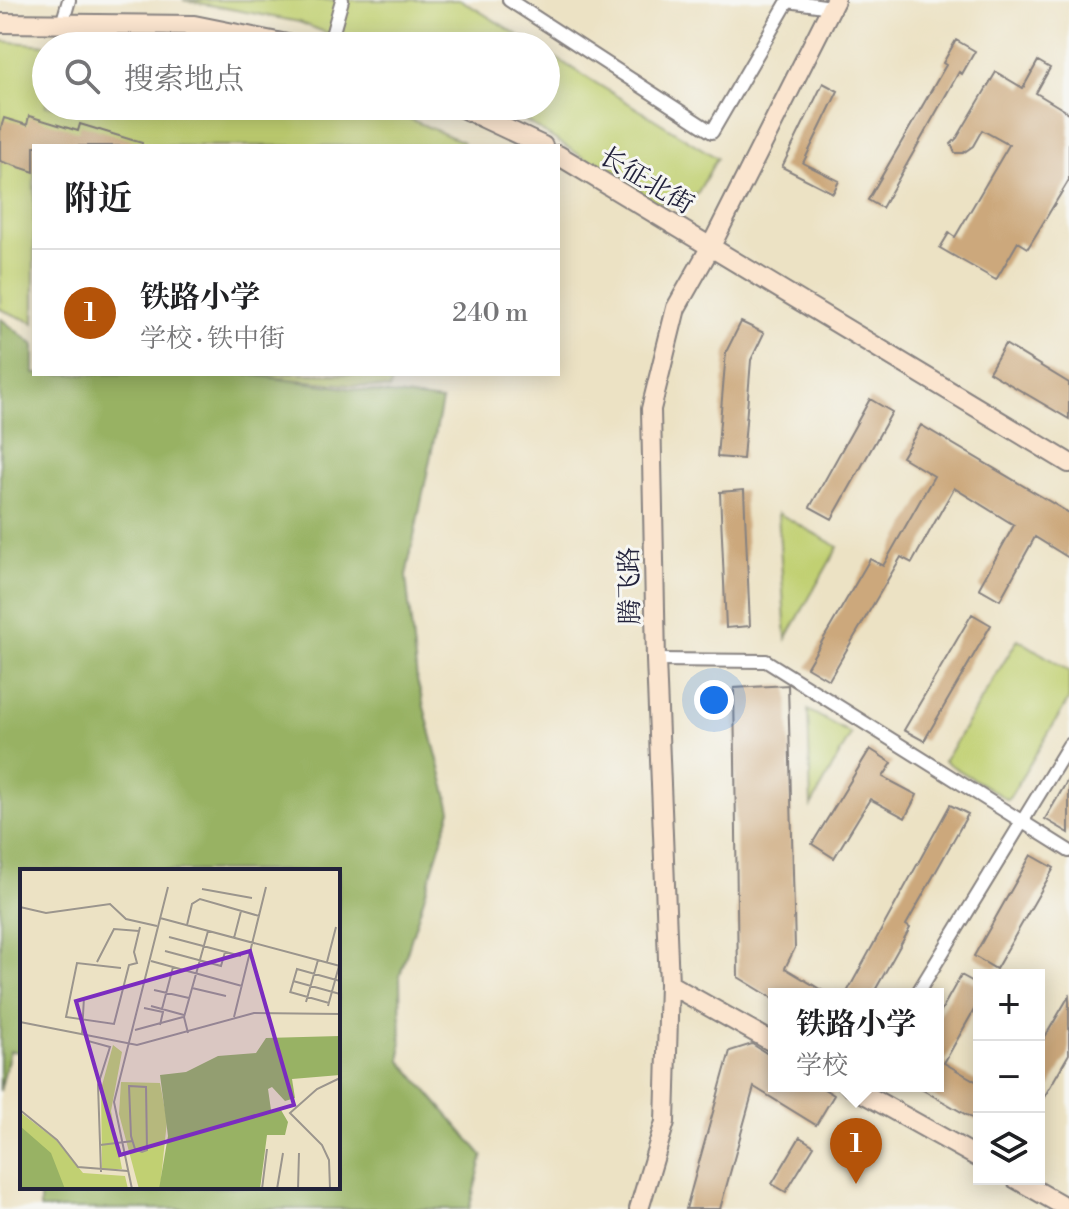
<!DOCTYPE html>
<html lang="zh">
<head>
<meta charset="utf-8">
<style>
  body { margin:0; font-family:"Libre Bodoni","Noto Serif SC",serif; background:#f6f6f6; color:#202124 }
  .controls { position:absolute; right:24px; bottom:24px; display:grid; overflow:hidden; border-radius:0px; box-shadow:0 4px 20px #0003 }
  .controls button { width:72px; height:72px; display:grid; place-items:center; padding:0; border:0; border-bottom:2px solid #e0e0e0; background:#fff; color:#202124; font:40px sans-serif }
  .you { position:absolute; left:714px; top:700px; width:28px; height:28px; margin:-20px; border:6px solid #fff; border-radius:50%; background:#1a73e8; box-shadow:0 0 0 12px #1a73e833 }
  .badge { display:grid; place-items:center; width:52px; height:52px; border-radius:50%; background:#b45309; color:#fff; font-size:26px; font-weight:700 }
  .pin { position:absolute; translate:-50% -66px; filter:drop-shadow(0 2px 4px #0008) }
  .pin::after { content:''; position:absolute; top:42px; width:28px; height:24px; background:inherit; clip-path:polygon(0 0,100% 0,50% 100%) }
  .popup { position:absolute; left:768px; top:988px; width:176px; height:104px; box-sizing:border-box; display:grid; place-content:center; border-radius:0px; background:#fff; filter:drop-shadow(0 2px 6px #0005); font-size:26px; white-space:nowrap; color:#757577 }
  .popup b { font-size:30px; color:#202124 }
  .popup::after { content:''; position:absolute; left:50%; top:100%; margin-left:-16px; border:16px solid transparent; border-top-color:#fff }
  .list { margin:0; padding:0; list-style:none }
  h2 { display:flex; justify-content:space-between; align-items:center; height:104px; margin:0; padding:0 32px; font-size:34px }
  h2 small { font-size:26px; font-weight:400; color:#757577 }
  .list li { display:grid; grid-template-columns:52px 1fr auto; gap:24px; align-items:center; box-sizing:border-box; height:128px; padding:0 32px; border-top:2px solid #e0e0e0 }
  .list b { display:block; font-size:30px; white-space:nowrap }
  .list p { margin:0; font-size:26px; white-space:nowrap; color:#757577 }
  .list em { font-size:26px; font-style:normal; color:#757577 }
  .icon { flex:none; width:44px; height:44px; fill:none; stroke:currentColor; stroke-width:2; stroke-linecap:round; stroke-linejoin:round }
  .map { position:relative; flex:none; width:1069px; height:1209px; overflow:hidden }
  .search { position:absolute; background:#fff; box-shadow:0 4px 20px #0003; left:32px; top:32px; width:528px; height:88px; display:flex; align-items:center; gap:20px; box-sizing:border-box; padding:0 28px; border-radius:44px; color:#757577; font-size:30px }
  .panel { position:absolute; background:#fff; box-shadow:0 4px 20px #0003; left:32px; top:144px; width:528px; height:232px; border-radius:0px }
  .map>svg:first-child { display:block }
</style>
</head>
<body>
<div class="map">
<svg width="1069" height="1209" viewBox="0 0 1069 1209">
  <rect width="100%" height="100%" fill="#f6f6f2"/>
  <filter id="ink" filterUnits="userSpaceOnUse"><feTurbulence type="fractalNoise" baseFrequency=".0125" numOctaves="2"/><feDisplacementMap in="SourceGraphic" scale="16" xChannelSelector="R" yChannelSelector="G"/><feConvolveMatrix kernelMatrix="1 2 1 2 8 2 1 2 1" color-interpolation-filters="sRGB"/></filter>
  <filter id="wash" filterUnits="userSpaceOnUse"><feTurbulence type="fractalNoise" baseFrequency=".006" numOctaves="4" result="noise"/><feDisplacementMap in="SourceGraphic" scale="32" xChannelSelector="R" yChannelSelector="G"/><feGaussianBlur stdDeviation="1.8" result="paint"/><feColorMatrix in="noise" values="0 0 0 0 0 0 0 0 0 0 0 0 0 0 0 0 0 1.4 0 .05"/><feComposite in="paint" operator="in"/></filter>
  <g filter="url(#wash)">
    <rect width="100%" height="100%" fill="#ece2c4"/>
    <!-- green -->
    <path fill="#c1d072" stroke="#727956" stroke-width="2" d="M183 0H461L536 46H360L299 22Z
      M0 41 57 46H46V106H380L463 142 462 146H34V323L0 309Z
      M546 52 717 158 697 194 656 203 502 106H546Z
      M239 374H394L390 389Z
      M778 513 838 547 786 639Z
      M1018 639 1069 671V699L1008 800 944 761Z
      M808 710 851 734 811 806Z"/>
    <!-- forest -->
    <path fill="#98b264" stroke="#5d6a50" stroke-width="2" d="M0 318 34 345V374H245L442 401 406 576 417 680 451 810 400 975 401 1061 483 1156 469 1209H40V1187H338V871H22V1052L10 1051 0 1091Z"/>
    <g id="blocks">
      <!-- building -->
      <path fill="#cca87b" d="M956 40 975 51 962 74 959 72 882 208 868 200 946 65 943 63Z
        M1038 61 1050 68 1036 93 1069 113V180L1028 248 1018 242 996 280 940 248 949 233 955 237 1009 145 982 130 973 146 963 153H955L951 144 957 138 996 72 1023 88Z
        M823 83 838 91 803 163 839 181 833 193 782 167Z
        M29 116 78 131 80 124 142 143V146H34V172L0 161V131L4 118 27 125Z
        M741 322 764 333 751 360 743 459 717 457 726 352Z
        M1005 344 1069 383V419L989 372Z
        M870 399 892 412 832 519 810 507Z
        M921 425 1069 513V558L1035 537 1000 600 979 588 1014 525 954 488 912 563 901 557 829 680 807 667 870 559 883 566 934 476 902 457Z
        M744 490 750 626 726 628 720 492Z
        M972 614 991 625 924 741 904 730Z
        M788 685 795 948 785 968 828 994H774V999L738 977 734 688Z
        M870 749 892 763 883 777 917 795 905 818 870 799 834 858 812 844Z
        M1069 778V833L1045 819Z
        M950 805 968 814 906 925 910 928 873 994H846Z
        M1031 855 1054 868 996 969 974 956Z
        M961 975 979 985V1001L944 1063 979 1083V1122L916 1086H938V1016Z
        M1069 996V1054L1039 1106V1047Z
        M752 1044 774 1058V1086H819L834 1095 816 1125 754 1087 720 1209H686L730 1051Z
        M800 1137 814 1146 786 1192 772 1184Z"/>
    </g>
  </g>
  <g filter="url(#ink)">
    <use href="#blocks" fill-opacity="0" stroke="#878280" stroke-width="2"/>
    <g fill="none" stroke-linecap="round" stroke-linejoin="round">
      <defs>
        <path id="street" d="M509 0 712 132 788 1 831 7
          M62 24 69 0
          M329 46 342 0
          M656 660 766 661 1069 851
          M917 994 1069 745"/>
        <path id="secondary" d="M0 23 194 25 297 46
          M458 106 543 146
          M558 155 1069 463
          M669 984 774 1043
          M850 1086 979 1158
          M1016 1179 1069 1209
          M639 1209 665 1122 669 984 656 660 651 409 676 308 710 248 835 0"/>
      </defs>
      <!-- street casing -->
      <use href="#street" stroke="#878280" stroke-width="16"/>
      <!-- secondary casing -->
      <use href="#secondary" stroke="#878280" stroke-width="22"/>
      <!-- street -->
      <use href="#street" stroke="#fff" stroke-width="12"/>
      <!-- secondary -->
      <use href="#secondary" stroke="#fbe5cf" stroke-width="18"/>
    </g>
  </g>
  <g text-anchor="middle" stroke-width="6" stroke-linejoin="round" paint-order="stroke">
    <!-- street labels -->
    <g font-size="26" fill="#22223b" stroke="#f6f6f2">
      <text transform="translate(647 180) rotate(31)" y="9">长征北街</text>
      <text transform="translate(629 586) rotate(-91)" y="9">腾飞路</text>
    </g>
  </g>
  <!-- overview -->
  <g transform="translate(20 869)">
    <rect width="320" height="320" fill="#ece2c4"/>
    <path d="M93 176 102 183 91 242 102 300H82L81 220ZM101 213 140 214 147 252 140 320H119L99 245ZM0 243 36 271 63 304 105 307 108 320H0Z" fill="#c1d072"/>
    <path d="M320 167V206L272 210 275 229 265 232 252 218 248 220 251 241H261L268 253 265 266H247L240 320H139L148 267 140 206 166 203 198 187 236 184 246 169ZM0 257 31 284 45 320H0Z" fill="#98b264"/>
    <path fill="none" stroke="#9b958d" stroke-width="2" d="M182 20 232 29M0 38 26 44 90 35 106 50 137 57M140 49 320 97M167 56 172 35 180 30 239 47M149 68 221 87M214 69 221 42M145 82 201 97 205 83M131 92 222 117M77 93 94 60 119 62M307 93 316 58M101 99 57 94 46 148 94 155 109 96 117 94 114 83 120 58M273 112 320 125M172 119 206 127M134 121 169 129M270 123 309 134M270 124 277 100 320 112M286 133 298 91M131 137 164 146M308 137 319 97M124 139 143 143 140 156M142 140 153 98M214 148 246 18M0 153 117 176 234 144 320 145M115 161 163 148M168 164 164 148 188 62M62 165 64 128M67 166 68 172 90 178 78 216 81 303M109 217 126 218 127 281 122 283 115 280 111 267ZM0 241 37 271 58 298 108 302M80 276 113 272M112 320 94 233 148 18M242 320 247 280M257 320 263 284M278 320 279 284M310 320 309 291 302 276 270 244 297 220 320 209"/>
    <path fill="#7b2cbf" fill-opacity="0.15" stroke="#7b2cbf" stroke-width="4" d="M230 82 274 236 100 286 56 132Z"/>
    <rect width="320" height="320" fill="none" stroke="#22223b" stroke-width="4"/>
  </g>
</svg>
<div class="controls">
<button>+</button>
<button>−</button>
<button><svg class="icon" aria-label="layers" viewBox="0 0 24 24"><path d="M12 4l9 5-9 5-9-5zM3 14l9 5 9-5"/></svg></button>
</div>
<div class="you"></div>
<div class="pin badge" style="left:856px;top:1184px">1</div>
<div class="popup"><b>铁路小学</b>学校</div>
<div class="search"><svg class="icon" aria-label="search" viewBox="0 0 24 24"><circle cx="10" cy="10" r="6"/><path d="M15 15l6 6"/></svg>搜索地点</div>
<section class="panel">
<h2>附近<small></small></h2>
<ul class="list">
<li><span class="badge">1</span><div><b>铁路小学</b><p>学校 · 铁中街</p></div><em>240 m</em></li>
</ul>
</section>
</div>
</body>
</html>
